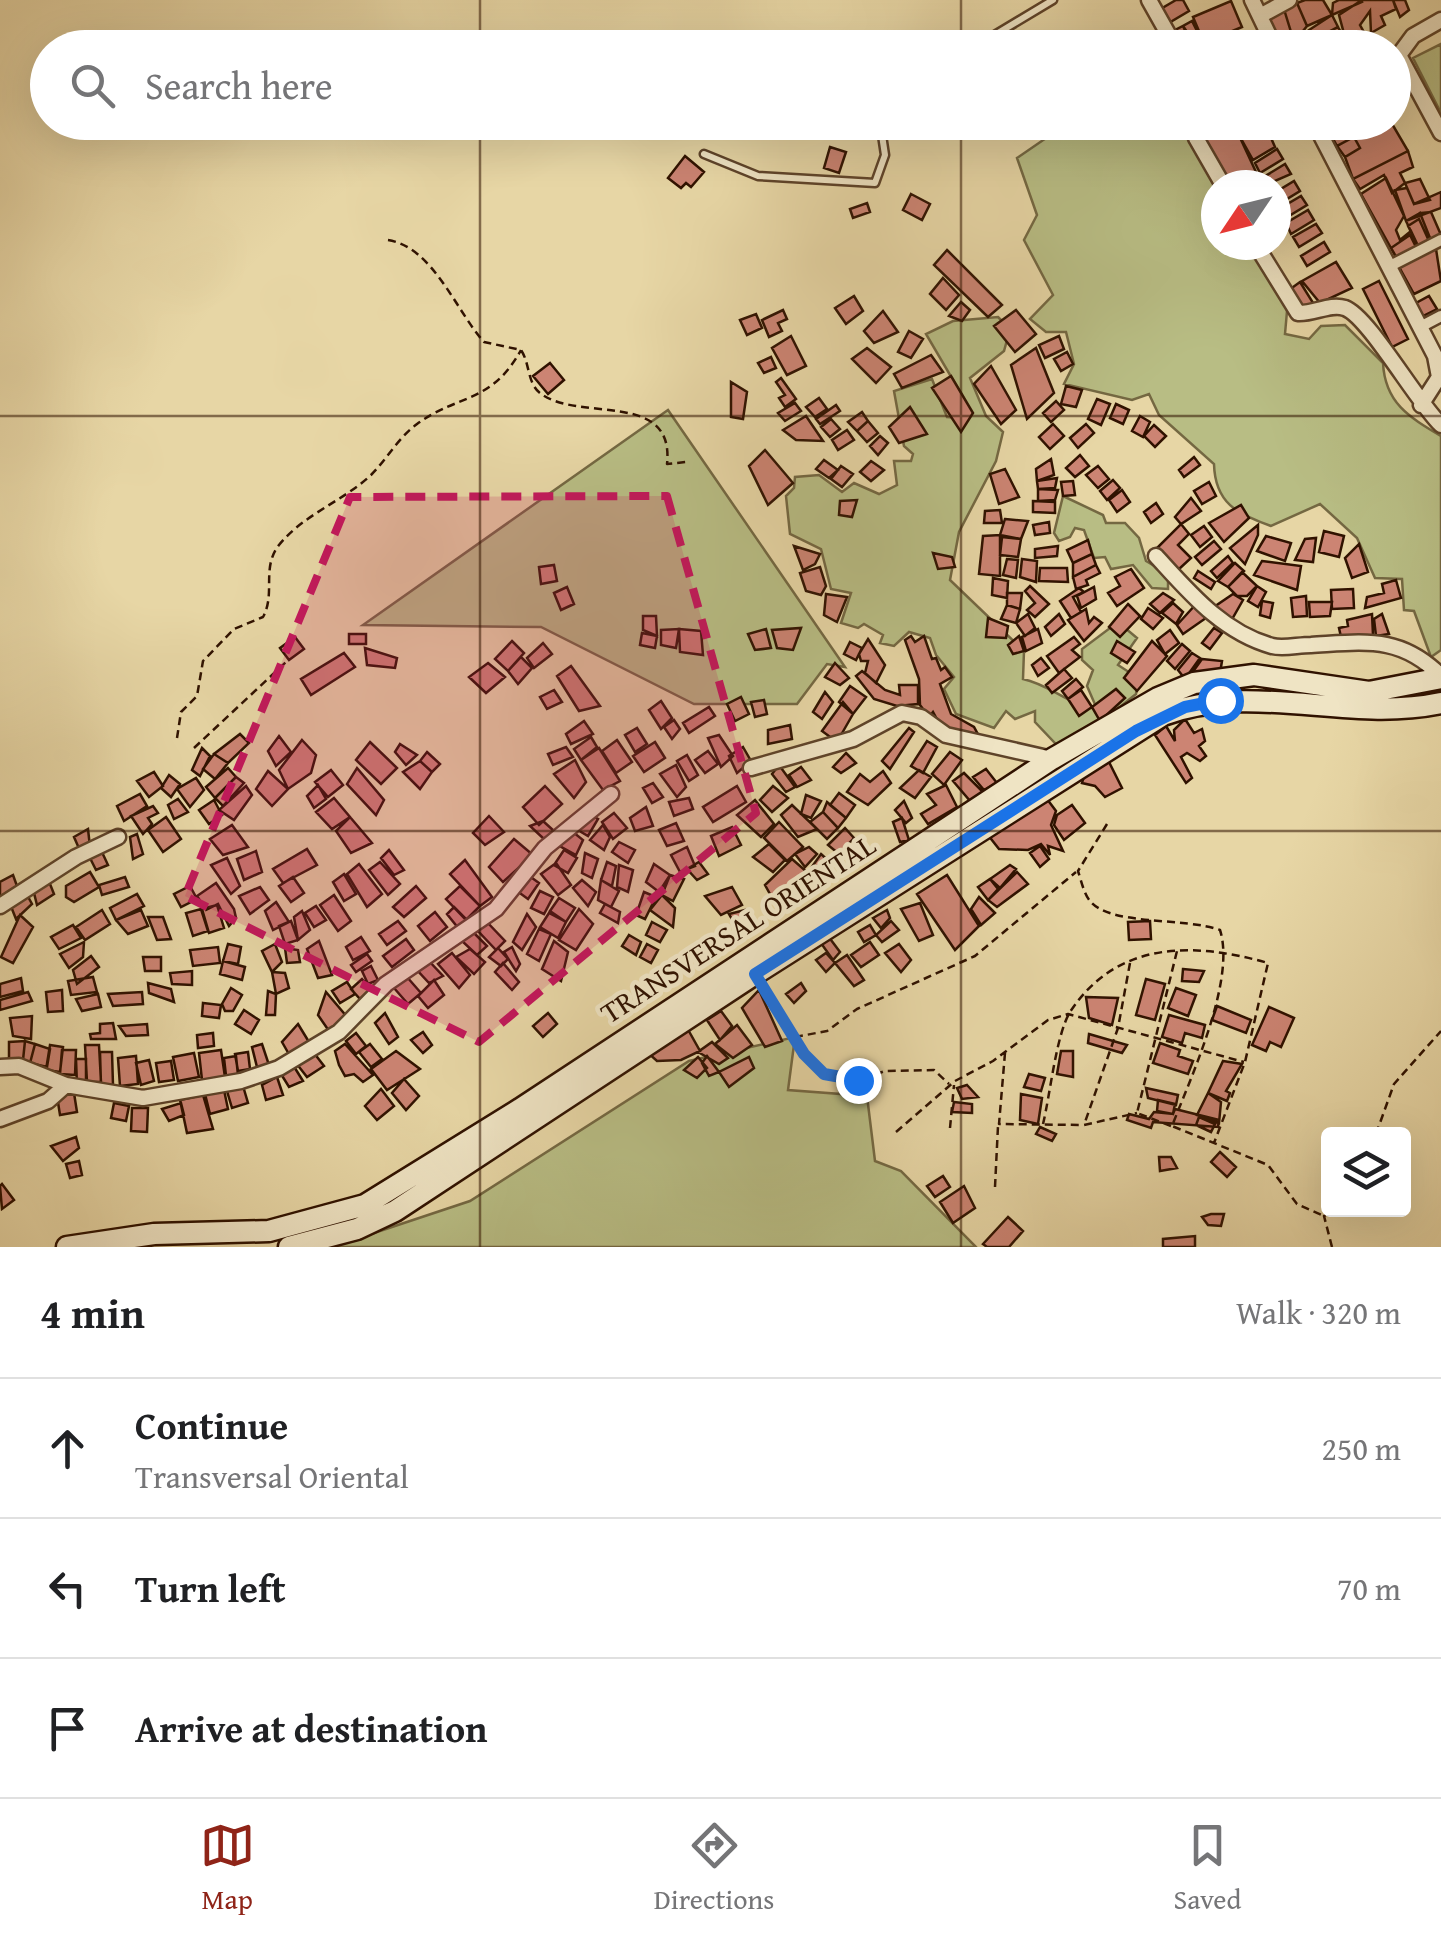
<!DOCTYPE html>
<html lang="en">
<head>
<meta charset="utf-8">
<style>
  body { margin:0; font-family:"Gentium Book Plus",serif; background:#f6f6f6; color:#202124 }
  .controls { position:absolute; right:30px; bottom:30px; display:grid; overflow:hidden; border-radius:10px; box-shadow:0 10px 40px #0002 }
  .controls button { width:90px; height:90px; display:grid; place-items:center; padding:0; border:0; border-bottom:2px solid #e0e0e0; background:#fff; color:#202124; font:50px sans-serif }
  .compass { position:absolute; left:1201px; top:170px; width:90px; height:90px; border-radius:50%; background:#fff; box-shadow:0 10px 40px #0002; rotate:235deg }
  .stop { position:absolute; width:30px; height:30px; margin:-22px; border:8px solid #1a73e8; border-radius:50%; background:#fff }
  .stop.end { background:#1a73e8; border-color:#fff; box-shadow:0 2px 10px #0008 }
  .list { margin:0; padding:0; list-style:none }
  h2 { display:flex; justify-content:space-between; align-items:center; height:130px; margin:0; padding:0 40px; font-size:42px }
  h2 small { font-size:32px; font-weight:400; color:#757577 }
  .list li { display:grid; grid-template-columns:65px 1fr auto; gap:30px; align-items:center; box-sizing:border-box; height:140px; padding:0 40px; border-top:2px solid #e0e0e0 }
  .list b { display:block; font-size:38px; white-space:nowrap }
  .list p { margin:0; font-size:32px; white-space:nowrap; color:#757577 }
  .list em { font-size:32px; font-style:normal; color:#757577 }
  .icon { flex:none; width:55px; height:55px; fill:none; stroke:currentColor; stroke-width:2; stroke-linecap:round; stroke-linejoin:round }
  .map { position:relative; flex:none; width:1441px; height:1247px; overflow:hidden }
  .search { position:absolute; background:#fff; box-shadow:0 10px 40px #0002; left:30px; right:30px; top:30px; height:110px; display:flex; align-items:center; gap:25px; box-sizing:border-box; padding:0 35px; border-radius:55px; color:#757577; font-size:38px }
  .sheet { height:550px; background:#fff }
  nav { display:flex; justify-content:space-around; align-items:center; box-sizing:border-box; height:140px; border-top:2px solid #e0e0e0; background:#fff; font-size:28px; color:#757577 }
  nav a { display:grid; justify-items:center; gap:5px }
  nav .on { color:#8f2418 }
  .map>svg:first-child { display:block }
</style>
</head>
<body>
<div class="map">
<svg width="1441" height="1247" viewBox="0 0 1441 1247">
  <rect width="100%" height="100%" fill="#e7d6a5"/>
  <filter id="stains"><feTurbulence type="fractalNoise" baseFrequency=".002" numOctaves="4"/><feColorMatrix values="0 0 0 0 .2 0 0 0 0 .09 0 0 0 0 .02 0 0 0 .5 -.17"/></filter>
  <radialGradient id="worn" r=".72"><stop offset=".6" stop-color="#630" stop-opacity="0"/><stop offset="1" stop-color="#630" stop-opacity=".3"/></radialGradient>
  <!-- green -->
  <path fill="#b8bd84" stroke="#746842" stroke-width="2.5" d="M1441 44V113L1413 58Z
    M1068 123H1194L1216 185V245H1256L1288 300 1285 334 1309 339 1321 326 1345 325 1383 363C1385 403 1409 417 1441 436V650L1431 657 1414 611 1404 610 1402 579 1375 578 1357 538 1320 504 1271 526C1237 514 1215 503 1214 464L1159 415 1149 394 1132 400 1064 384 1074 364 1066 332H1046L1030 319 1053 295 1024 240 1037 215 1017 158Z
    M998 317 1010 329 1004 351 970 378 986 416 1003 432 996 461 959 532 950 580 1024 651 1023 679C1051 685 1068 705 1097 709L1087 686 1093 670 1082 660V649L1118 622 1137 638 1118 665 1138 678 1136 694 1110 715 1102 749 1072 761 1035 722V711L1015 719 1006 711 994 728 956 714 944 689 954 677 936 655 930 638 909 632 894 646 880 643 883 635 864 624 858 628 841 623 851 593 831 589 821 549 790 534 786 496 794 488 795 477 819 475 842 492 854 483 879 494 897 485 894 461H911L913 454 904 446 894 391 932 379 947 417 959 418 963 397 926 334 953 321Z
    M668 410 845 667 827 664 797 704H694L541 627 363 625Z
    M1063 496 1103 515 1106 523H1125L1139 538 1146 561 1168 574V589L1152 588 1133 565 1111 569 1105 557 1094 558 1084 530 1075 528 1070 537 1059 541 1054 533Z
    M795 1037 788 1090 867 1096 875 1161 901 1171 976 1247H332L470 1201 689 1061Z"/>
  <!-- building -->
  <path fill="#cc8473" stroke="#301200" stroke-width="2.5" d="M1176 0H1183L1189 11 1167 24 1159 10Z
    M1305 0H1323L1332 15 1307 26 1297 3Z
    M1339 0H1361L1362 2 1332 15 1333 3Z
    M1362 0H1393L1396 9 1381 16 1385 25 1371 33 1370 11 1360 25 1365 34 1346 41 1339 15Z
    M1393 0H1405L1409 10 1400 17Z
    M1231 1 1242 27 1204 43 1193 17Z
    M1297 3 1307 26 1299 36 1302 47 1286 48 1278 37 1291 32 1283 6Z
    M1283 6 1291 32 1278 37 1264 15Z
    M1332 15 1338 27 1315 39 1309 30Z
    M1192 21 1204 45 1198 48 1183 26Z
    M1183 26 1193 48H1179L1171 32Z
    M1338 27 1350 48H1313L1315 39Z
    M1217 122 1223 127 1228 122 1236 129 1262 185H1226L1200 137Z
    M1264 122 1275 147 1253 160 1239 135Z
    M1356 122H1381L1337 146 1331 135Z
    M1384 122H1391L1408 151 1353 179 1345 157 1360 148 1354 137Z
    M1354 137 1360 148 1345 157 1337 146Z
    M830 147 846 152 839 173 824 168Z
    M1277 149 1283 159 1260 173 1255 163Z
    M1408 151 1413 167 1400 173 1405 183 1392 193 1384 175 1360 189 1353 179Z
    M685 156 704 172 691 187 686 183 681 188 668 178Z
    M1285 164 1291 174 1266 185 1262 178Z
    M1386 178 1404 216 1396 230 1400 240 1411 231 1419 248 1397 259 1361 194Z
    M1420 179 1430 200 1414 204 1405 183Z
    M1294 181 1300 191 1277 205 1276 192Z
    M1407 188 1414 204 1441 192V208L1406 221 1395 190Z
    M911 194 930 204 922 220 903 210Z
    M1301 196 1307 205 1284 219 1279 209Z
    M867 203 870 212 853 218 850 209Z
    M1308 210 1314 220 1291 234 1286 223Z
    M1431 212 1441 235 1432 243 1420 213Z
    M1420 213 1432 243 1419 248 1406 221Z
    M1419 219 1429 241 1419 248 1408 226Z
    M1316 224 1322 233 1299 247 1293 237Z
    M1410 235 1416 247 1398 260 1391 248Z
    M1324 242 1330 252 1307 266 1301 256Z
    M1436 249 1441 281 1414 294 1398 265Z
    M947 250 1002 305 988 317 934 265Z
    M1336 262 1352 288 1320 303 1302 281Z
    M943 278 959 295 946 310 930 294Z
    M1379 281 1408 339 1392 347 1363 289Z
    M1300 282 1315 306 1303 310 1289 290Z
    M854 296 863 311 846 324 835 308Z
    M1429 296 1437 309 1423 316 1416 303Z
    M961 302 970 310 962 321 949 316Z
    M783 310 787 319 778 323 782 331 769 337 762 320Z
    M1016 310 1036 334 1015 352 994 326Z
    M883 311 898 332 874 343 864 331Z
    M756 314 762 328 747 335 740 320Z
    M909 331 923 339 911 358 898 352Z
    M791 336 806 366 787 375 772 348Z
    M1059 336 1064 349 1045 358 1039 345Z
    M867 348 891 367 876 383 852 359Z
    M1036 348 1054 393 1027 419 1011 365Z
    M1067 352 1073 364 1061 371 1054 359Z
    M931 355 943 372 902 388 894 374Z
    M771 357 776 368 764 373 758 363Z
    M550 363 564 380 548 394 533 376Z
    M991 366 1016 410 1001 424 974 384Z
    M951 376 973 413 961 432 932 388Z
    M781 378 796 399 785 407 779 398 785 395 776 382Z
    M731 382 747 392 743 419 731 417Z
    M1066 386 1082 390 1076 407 1061 404Z
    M819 398 827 409 815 417 806 407Z
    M1097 399 1110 404 1101 425 1088 419Z
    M1056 401 1064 410 1051 422 1043 413Z
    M795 403 801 411 785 421 778 413Z
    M1116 404 1129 410 1123 424 1110 418Z
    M836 405 840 411 820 424 816 419Z
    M910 407 927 434 899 443 889 427Z
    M862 412 868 421 857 431 848 422Z
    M806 416 823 441 796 440 783 430Z
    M1140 416 1150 422 1143 437 1132 431Z
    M831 419 840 429 830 437 821 427Z
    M868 421 878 433 867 442 857 431Z
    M1053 424 1064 436 1050 449 1039 437Z
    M1086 424 1094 433 1078 448 1070 438Z
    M1154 425 1166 436 1155 447 1144 436Z
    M847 430 854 440 838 450 832 440Z
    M880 436 888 443 878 455 870 446Z
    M765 450 793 483 768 505 749 466Z
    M1080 455 1089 466 1075 477 1066 468Z
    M1194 457 1200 465 1184 477 1179 470Z
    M1051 459 1054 475 1037 481 1036 469Z
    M824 460 838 470 829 478 816 469Z
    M871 461 884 470 871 481 860 472Z
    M841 466 853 474 842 487 831 479Z
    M1098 466 1109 479 1098 488 1086 475Z
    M1005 469 1019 497 999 504 990 474Z
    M1057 478 1055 488 1038 489 1037 481Z
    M1113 480 1120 488 1107 500 1100 491Z
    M1073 481 1075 495 1063 496 1061 482Z
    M1209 482 1216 496 1202 504 1194 491Z
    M1038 489 1058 490 1055 500 1038 501Z
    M1122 490 1130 502 1117 512 1109 500Z
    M1191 498 1201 511 1181 524 1175 517Z
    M857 500 852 517 839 515 840 501Z
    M1033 501 1055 502V513L1033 512Z
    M1156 503 1163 514 1151 523 1144 512Z
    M1241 505 1249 518 1224 542 1209 523Z
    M1000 510 1002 523H984L985 511Z
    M1005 519 1028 521 1021 539 1000 535Z
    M1049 522 1050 533 1035 535 1033 525Z
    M1181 524 1189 534 1178 545 1191 558 1178 570 1156 549Z
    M1258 525V535L1245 564 1230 548Z
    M1204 526 1212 537 1200 547 1191 535Z
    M1324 531 1344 536 1339 557 1319 552Z
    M1000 535V576L979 574 983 536Z
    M1266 536 1291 543 1285 561 1257 551Z
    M1002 537 1021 539 1018 557 1000 555Z
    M1316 538 1313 562 1295 560 1305 539Z
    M1088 540 1092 554 1073 563 1067 550Z
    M1214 541 1221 549 1202 565 1195 557Z
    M1359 544 1368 572 1352 578 1345 558Z
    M794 546 820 554 815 564 803 570Z
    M1058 546 1057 556 1035 558V549Z
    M933 553 952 557 955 567 938 569Z
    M1092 554 1096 565 1073 577V563Z
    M1228 556 1233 563 1217 578 1211 571Z
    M1007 559 1018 560 1016 578 1003 575Z
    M1022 559 1037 561 1036 582 1020 577Z
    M1262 561 1301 566 1297 590 1254 575Z
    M1235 563 1244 571 1228 587 1218 581Z
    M554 565 557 581 541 584 539 567Z
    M1096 565 1100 573 1086 580 1088 585 1076 589 1073 577Z
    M820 567 826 586 821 595 806 591 800 573Z
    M1040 568H1067L1068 582 1039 581Z
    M1131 569 1144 588 1117 606 1108 593 1120 586 1115 577Z
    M1198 571 1215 582 1211 589 1194 578Z
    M1242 572 1257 586 1247 596H1237L1228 587Z
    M993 578 1008 581 1007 598 992 595Z
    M1396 580 1401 598 1365 608 1367 597 1384 593 1382 584Z
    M1030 586 1049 604 1035 617 1027 610 1035 603 1025 591Z
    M1257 586 1266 592 1258 607 1248 601Z
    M567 587 574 604 561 610 554 593Z
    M1094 587 1096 599 1081 608 1077 596Z
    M1079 588 1084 592 1073 597 1081 612 1071 618 1060 601Z
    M1353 589 1354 608 1332 609 1331 590Z
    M1007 593H1022L1020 609 1007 605Z
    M1163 593 1174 600 1160 613 1150 604Z
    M826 594 847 597 837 622 824 615Z
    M1233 594 1243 600 1231 621 1211 609Z
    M1306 596 1307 616 1293 617 1291 598Z
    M1262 601 1273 603 1270 618 1260 615Z
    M1309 602H1332L1330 616 1310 617Z
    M1173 603 1183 612 1176 624 1162 613Z
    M1197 603 1206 618 1183 634 1177 625Z
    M1128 604 1140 616 1120 637 1109 627Z
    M1007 605 1020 609 1016 623 1001 619Z
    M1148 608 1163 618 1153 629 1141 619Z
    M1086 609 1089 623 1094 617 1102 623 1084 641 1068 620Z
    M1028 614 1035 628 1025 636 1016 623Z
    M1059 614 1065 624 1051 636 1045 627Z
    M1372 614 1373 635 1341 637 1339 628 1348 626 1347 620Z
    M1382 614 1389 634 1376 636 1374 619Z
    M643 616H656L657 636 643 630Z
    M988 618 1008 626 1006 638 986 637Z
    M801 628 793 650 777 648 772 630Z
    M1214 628 1222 633 1210 649 1202 643Z
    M679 629 701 631 703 655 680 652Z
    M679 629 676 648 661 645V630Z
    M766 629 771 648 755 650 748 634Z
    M1038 629 1042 643 1026 651 1022 637Z
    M1170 630 1179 643 1165 654 1157 640Z
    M642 633 657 636 655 648 640 645Z
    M349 634H366V644H349Z
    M911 636 915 642 924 636 932 659 936 658 941 670 945 667 952 677 940 684 951 714 974 727 981 740 944 732 933 712 929 717 920 705 919 679 905 640Z
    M1019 636 1024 651 1013 654 1008 645Z
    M295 637 304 649 289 660 280 648Z
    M1074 637 1080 644 1072 650 1080 657 1059 673 1047 656Z
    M868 639 885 665 876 683 865 673 868 661H861L859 654Z
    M512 641 524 653 508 671 495 659Z
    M1117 641 1135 652 1127 663 1111 653Z
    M1152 641 1167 656 1137 691 1124 678Z
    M850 642 862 648 856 660 844 654Z
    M543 643 552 654 534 668 527 658Z
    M1182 644 1190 651 1175 669 1167 661Z
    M365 648 397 658 395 668 367 665Z
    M344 653 355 667 311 695 301 679Z
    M1192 653 1200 658 1185 679 1178 670Z
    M521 657 532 668 518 684 508 671Z
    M1041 658 1049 668 1038 676 1032 665Z
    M1202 659 1222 661 1220 673H1192Z
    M488 663 505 677 486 693 469 677Z
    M835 663 849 678 840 685 825 677Z
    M571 666 600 706 579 711 557 676Z
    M1064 669 1072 678 1052 693 1046 685Z
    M862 671 885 690 900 695 899 685H918V704L897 706 874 699 856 676Z
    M1076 679 1083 687 1068 699 1062 691Z
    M850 686 866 697 853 714 839 702Z
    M1116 689 1125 698 1100 721 1092 707Z
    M554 690 562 702 547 709 540 697Z
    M1081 690 1092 707 1079 716 1068 699Z
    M825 692 833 702 822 719 813 712Z
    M741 697 749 714 735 721 727 704Z
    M764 700 767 714 755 717 751 702Z
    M661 701 672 718 661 729 649 710Z
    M843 702 853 714 837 742 822 731Z
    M709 707 715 716 689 733 683 723Z
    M1185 719 1194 733 1202 729 1205 741 1199 746 1206 756 1200 761 1187 753 1181 757 1192 778 1186 783 1155 735 1166 726 1175 741 1174 730Z
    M674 720 680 729 672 739 664 727Z
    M584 721 593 734 571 744 566 734Z
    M790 725 792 739 768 744V730Z
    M637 728 647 744 635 752 625 735Z
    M909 728 914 732 890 769 882 761Z
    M240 734 249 743 228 763 214 754Z
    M719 735 733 756 721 767 708 738Z
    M279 736 291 752 276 766 268 751Z
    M591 737 597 747 581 760 574 749Z
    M302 740 316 755 311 773 288 789 279 770Z
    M617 740 632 762 616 773 602 751Z
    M927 741 937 747 923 773 911 766Z
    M370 742 397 768 381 784 356 760Z
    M655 742 665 758 644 772 633 756Z
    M400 744 417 755 406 765 395 752Z
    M566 747 573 757 553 765 548 754Z
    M743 747 751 761 737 773 729 756Z
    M202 748 210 756 200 776 192 770Z
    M599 748 620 781 603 790 581 760Z
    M708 751 718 764 705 773 695 760Z
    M427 752 440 764 432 772 420 761Z
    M950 752 962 760 944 785 932 774Z
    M846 753 856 763 841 773 833 767Z
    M214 754 228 763 215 779 203 769Z
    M687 755 698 775 689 781 677 761Z
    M1107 758 1122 788 1105 797 1095 786 1082 783 1085 773Z
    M575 760 586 782 574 798 554 774Z
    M420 761 432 772 420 789 403 772Z
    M676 765 686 787 677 797 660 774Z
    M779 765 795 787 786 792 772 774Z
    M801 767 811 780 797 787 789 775Z
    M228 768 236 777 215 798 206 787Z
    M357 768 384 800 376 815 347 784Z
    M986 769 997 783 984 790 973 777Z
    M331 770 343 785 328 797 315 782Z
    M919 770 931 777 915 798 900 788Z
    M268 771 288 789 272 806 256 789Z
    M883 771 891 783 868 805 847 792 860 774 870 782Z
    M154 772 163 786 149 797 137 781Z
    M964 773 984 793 971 802 953 781Z
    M169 775 180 784 171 797 161 788Z
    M236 777 244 783 223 806 215 798Z
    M196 778 204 790 190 807 177 789Z
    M653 783 663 797 652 803 643 788Z
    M318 785 326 799 314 808 307 796Z
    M946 785 957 807 928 824 921 814 936 805 927 794Z
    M246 786 252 795 234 820 219 810Z
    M545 786 562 804 539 825 523 807Z
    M737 786 746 802 713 822 703 807Z
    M773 786 788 798 772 812 760 800Z
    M839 793 855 805 846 818 830 805Z
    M140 794 147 806 124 821 117 806Z
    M806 795 821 801 811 818 801 814Z
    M334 798 350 817 332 829 316 812Z
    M689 798 693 809 674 816 669 802Z
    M178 799 188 812 174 819 168 805Z
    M1047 799 1056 811 1051 825 1063 851 1048 846 1050 855 1041 844 1028 850 999 849 988 835Z
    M214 800 222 815 209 824 199 810Z
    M755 800 774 824 761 837 737 815Z
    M904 801 912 818 906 823 895 810Z
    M827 802 846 818 838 828 823 812Z
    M792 805 817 829 798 837 781 815Z
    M1072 805 1085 823 1064 840 1054 825 1057 815Z
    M153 806 158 813 148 818 152 824 143 834 131 816Z
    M646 807 653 826 635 831 630 818Z
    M823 812 838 828 827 839 810 822Z
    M614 813 627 828 613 839 602 822Z
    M589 814 598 819 588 836 576 829Z
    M489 816 504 832 485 845 473 833Z
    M166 817 181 839 163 852 148 830Z
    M350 817 372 843 351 853 336 831Z
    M902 818 909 840 900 842 893 822Z
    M543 821 554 831 544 839 530 826Z
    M779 822 803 847 787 861 764 838Z
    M676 823 684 841 667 846 659 830Z
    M232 825 248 847 223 855 210 839Z
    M603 825 610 837 604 850 590 840Z
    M732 827 741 845 719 856 711 836Z
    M568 828 583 840 576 855 556 844Z
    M845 828 854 838 839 854 828 845Z
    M88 829 90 847 81 853 74 837Z
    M137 834 143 854 133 859 130 837Z
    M514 839 533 855 503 882 489 867Z
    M619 842 635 850 628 863 612 852Z
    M769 844 785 860 773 872 753 857Z
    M1040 846 1049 859 1040 867 1030 853Z
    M687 847 695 866 680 872 671 855Z
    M809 847 817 854 805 867 795 854Z
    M307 849 317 865 283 883 273 869Z
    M101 850 108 865 96 870 89 856Z
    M389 850 404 870 394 875 381 858Z
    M564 850 577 858 568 873 554 865Z
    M256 851 262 872 244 880 237 859Z
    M585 853 598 859 592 878 582 873Z
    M821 854 831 863 814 883 806 875Z
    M227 858 240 886 231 894 211 865Z
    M792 859 808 873 775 903 765 885Z
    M465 860 492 897 480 906 450 874Z
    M380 862 400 884 388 895 369 870Z
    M607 862 616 866 612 886 601 880Z
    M699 862 708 874 697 880 687 869Z
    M556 863 571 885 558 895 541 874Z
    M359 864 382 894 367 907 347 874Z
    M654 864 670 875 659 892 646 882Z
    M619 865 633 870 628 892 617 887Z
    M1010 865 1016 869 1000 888 990 879Z
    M90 872 99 887 74 902 66 897V886Z
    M1017 872 1028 884 997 907 988 900Z
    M344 874 356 894 344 901 333 882Z
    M13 875 17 886 0 897V882Z
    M528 875 539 883 528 899 517 891Z
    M670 875 684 879 673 901 662 895Z
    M947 875 979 926 955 950 917 894Z
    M125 877 129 887 102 895 99 885Z
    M293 877 304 893 291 902 279 886Z
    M48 879 54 894 37 905 33 889Z
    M990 879 998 889 988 900 978 887Z
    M582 880 596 892 588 906 573 888Z
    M601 880 619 891 611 907 598 900Z
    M216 883 234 909 236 918 229 926 218 904 206 910 197 896Z
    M796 884 801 890 784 911 776 905Z
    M190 886 197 899 181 907 174 894Z
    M416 886 426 898 404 917 393 907Z
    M460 886 480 906 466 920 446 899Z
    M260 887 269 900 250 914 239 896Z
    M732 887 742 905 721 915 705 896Z
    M540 891 553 897 544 914 531 908Z
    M644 892 656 897 645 919 636 915Z
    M26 893 32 904 16 919 10 904Z
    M137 894 144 906 116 920 110 908Z
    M334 895 351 921 338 931 320 905Z
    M662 895 675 908 673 927 650 910Z
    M979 897 995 913 981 925 971 909Z
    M559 898 575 908 566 922 550 911Z
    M276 902 289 922 273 930 265 911Z
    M920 903 933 935 919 941 901 909Z
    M605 904 620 912 618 923 600 913Z
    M217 905 224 928 209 933 202 909Z
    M316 906 326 920 314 927 305 913Z
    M454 907 469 922 459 929 447 914Z
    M201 909 208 931 193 936 186 913Z
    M579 909 593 924 576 950 559 940Z
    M102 910 110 924 85 940 76 927Z
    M141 910 148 926 128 934 116 920Z
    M745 910 750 923 737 928 729 914Z
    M887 910 890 918 881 928 873 918Z
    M302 911 310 930 298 940 294 917Z
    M435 912 447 927 430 941 418 926Z
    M549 913 566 922 558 938 540 927Z
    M527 914 536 927 522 950 513 942Z
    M20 915 33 927 13 963 1 957Z
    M148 917H163L171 939 157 940Z
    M291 921 298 940 285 944 279 926Z
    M398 921 406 931 387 945 379 934Z
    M486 921 505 941 496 950 477 930Z
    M891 921 899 930 882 942 876 935Z
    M1150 921 1151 939 1129 940 1128 922Z
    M652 922 667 930 660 942 646 935Z
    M73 925 81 938 59 949 51 937Z
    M870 925 876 935 864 942 858 932Z
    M539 929 551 934 539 961 527 954Z
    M472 931 487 946 477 955 462 941Z
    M825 932 840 952 833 960 818 939Z
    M629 935 641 942 636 955 622 946Z
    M361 937 370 951 353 960 346 947Z
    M406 939 414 950 392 967 383 956Z
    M319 941 332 975 318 978 307 949Z
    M554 941 568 952 561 981 542 969Z
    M84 942 83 957 69 968 60 954Z
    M870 942 879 955 861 967 851 955Z
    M228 944 241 947 238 964 223 961Z
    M275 944 282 962 272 972 262 951Z
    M647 944 658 950 651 963 640 957Z
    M899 944 911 960 901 972 885 953Z
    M218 947 220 963 193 966 190 950Z
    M512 947 520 964 516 971 504 952Z
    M285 948 298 950 300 962 287 963Z
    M498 948 508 959 501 966 489 957Z
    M470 949 485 962 474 974 456 957Z
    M452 953 470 975 459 988 438 964Z
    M826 953 835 963 826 972 816 960Z
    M367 954 372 961 356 972 351 965Z
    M847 955 864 980 854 986 835 963Z
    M91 956 99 967 77 984 73 970Z
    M143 957H161V971H145Z
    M428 960 443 976 429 983 417 970Z
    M223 961 245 967 242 980 220 974Z
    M503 963 519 982 512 990 495 972Z
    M371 966 378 980 368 984 362 971Z
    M1183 969 1204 971 1199 982 1182 981Z
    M192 971V985L172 984 170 973Z
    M272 972 285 973 289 988 276 994Z
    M93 977 97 992 71 995 68 981Z
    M407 977 421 993 408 1004 394 988Z
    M21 978 23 991 0 997V984Z
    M362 979 371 989 360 999 351 989Z
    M1146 979 1165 984 1155 1020 1136 1015Z
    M434 980 444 995 428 1008 418 996Z
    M347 982 355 994 340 1003 332 991Z
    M148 983 171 989 174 1002 149 993Z
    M801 983 806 991 794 1003 786 994Z
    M231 988 242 995 233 1011H225L222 1004Z
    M1176 988 1196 995 1188 1016 1168 1008Z
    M62 990 63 1011 48 1012 46 992Z
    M759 990 782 1041 765 1047 742 1008Z
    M268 991 276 994 275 1015H266Z
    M28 992 32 1001 0 1010V1000Z
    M142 992 143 1004 113 1006 108 994Z
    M326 992 348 1018 329 1031 318 1015Z
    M98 994 101 1007 82 1011 76 999Z
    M1086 997 1118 998 1112 1025 1089 1018Z
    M203 1003 221 1005 219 1018 202 1016Z
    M1217 1006 1251 1020 1246 1033 1212 1020Z
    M1269 1007 1294 1018 1281 1047 1270 1042 1266 1051 1252 1045Z
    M244 1010 259 1020 251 1034 235 1024Z
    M721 1011 732 1026 720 1040 707 1020Z
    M385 1013 398 1037 389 1044 375 1023Z
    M548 1013 557 1024 543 1037 533 1026Z
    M1169 1015 1205 1025 1202 1038 1185 1033 1182 1043 1162 1037Z
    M32 1016 31 1039 13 1036 10 1018Z
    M113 1023 116 1039H91L90 1034 100 1033V1024Z
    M147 1024 148 1035 126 1036 119 1026Z
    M298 1024 309 1042 290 1056 282 1042Z
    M737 1025 752 1045 733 1058 715 1044Z
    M686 1026 700 1051 681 1060 657 1061 647 1052Z
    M423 1032 432 1045 423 1053 411 1040Z
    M213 1033 214 1046 198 1048 197 1035Z
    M356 1033 366 1046 356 1054 346 1041Z
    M1089 1034 1127 1045 1122 1053 1088 1043Z
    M25 1041 35 1044 30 1063 23 1060Z
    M25 1041 23 1060H9V1042Z
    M712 1042 728 1058 719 1064 698 1052Z
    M1160 1043 1180 1050 1178 1056 1193 1061 1188 1074 1153 1063Z
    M35 1044 50 1049 47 1067 30 1063Z
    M262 1044 269 1065 257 1067 252 1047Z
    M345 1044 373 1075 363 1082 354 1074 345 1076 339 1065 335 1051Z
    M370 1044 382 1059 371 1067 359 1052Z
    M50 1045 63 1047 60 1072 46 1070Z
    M85 1045H99L101 1082H87Z
    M62 1050H76L75 1075 60 1074Z
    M221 1050 225 1077 202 1080 199 1053Z
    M396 1051 420 1069 387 1090 371 1069Z
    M1061 1051H1073V1077L1057 1074Z
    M100 1052H112L113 1085H101Z
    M248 1052 250 1069 238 1071 235 1054Z
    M194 1053 199 1077 178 1081 173 1057Z
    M314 1053 324 1066 307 1077 296 1063Z
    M136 1056 138 1084 120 1086 118 1058Z
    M236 1056 238 1075 226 1076 224 1058Z
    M707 1056 719 1072 709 1076 702 1063Z
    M698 1057 707 1068 697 1078 684 1070Z
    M749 1057 754 1068 729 1087 719 1072Z
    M76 1059H86V1085H77Z
    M149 1060 154 1081 141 1085 136 1063Z
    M171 1061 174 1080 159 1082 156 1063Z
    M1223 1061 1242 1064 1226 1091 1230 1093 1227 1101 1208 1093Z
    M293 1065 303 1081 289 1087 281 1074Z
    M1029 1074 1045 1078 1041 1091 1024 1087Z
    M277 1077 283 1095 266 1100 262 1085Z
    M404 1079 419 1096 406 1110 392 1093Z
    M967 1085 978 1097 962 1099 957 1088Z
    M243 1086 248 1103 232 1108 227 1091Z
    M1146 1088 1178 1095 1176 1105 1148 1098Z
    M381 1089 394 1106 377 1120 365 1106Z
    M224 1090 228 1109 210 1114 205 1094Z
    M74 1093 77 1112 60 1115 57 1096Z
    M1208 1093 1221 1102 1219 1123 1197 1115Z
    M1021 1094 1042 1098 1038 1124 1020 1120Z
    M203 1095 213 1129 187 1133 180 1100Z
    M1158 1100 1175 1104 1173 1114 1157 1111Z
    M954 1102 972 1104V1113L952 1112Z
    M114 1103 129 1106 126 1121 111 1118Z
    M181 1103 184 1115 169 1121 162 1109Z
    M132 1108H148L147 1132 131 1131Z
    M1175 1109 1219 1120 1218 1127 1153 1122 1151 1128 1127 1120 1129 1114 1149 1119 1154 1112 1173 1114Z
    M1199 1117 1215 1124 1211 1132 1196 1125Z
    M1040 1127 1056 1134 1052 1141 1036 1134Z
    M76 1137 79 1148 63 1161 51 1146Z
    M1220 1152 1236 1167 1227 1177 1211 1162Z
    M1159 1157H1171L1177 1168 1160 1171Z
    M79 1161 82 1175 70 1178 66 1164Z
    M943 1176 950 1187 935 1197 927 1186Z
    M2 1184 14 1200 2 1209 0 1186Z
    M964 1186 975 1208 953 1223 940 1202Z
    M1211 1214H1224L1221 1226 1208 1225 1202 1217Z
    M1008 1217 1023 1231 1009 1247H987L983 1244Z
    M1195 1236V1247H1163V1239Z"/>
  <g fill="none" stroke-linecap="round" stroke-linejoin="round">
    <defs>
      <path id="service" d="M973 48 1053 0
        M704 154 758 176 875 183 885 155 880 122"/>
      <path id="pedestrian" d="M1390 266 1441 240
        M1422 326 1441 316"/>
      <path id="minor" d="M1149 0 1176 48
        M1252 0 1275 48
        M1260 16 1289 0
        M1441 20 1413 36 1399 55 1441 133
        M1194 122 1196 138 1223 185
        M1314 122 1435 356 1439 377 1421 405
        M1256 245 1298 313C1314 314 1330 303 1345 308 1369 317 1416 401 1441 425
        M1156 556C1189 592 1222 632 1272 646 1283 649 1298 645 1311 645 1365 642 1400 635 1441 676
        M751 768 853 739 902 713 921 717 946 735 1052 759
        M0 906 76 857 118 837
        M0 1067 19 1066 66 1085 143 1098 241 1081 279 1068 339 1032 386 984 496 909 545 848 611 794
        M0 1119 48 1101 66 1085"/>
      <path id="secondary" d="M67 1247 154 1234 269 1231 365 1205 520 1109 1052 759 1158 698 1194 683 1254 675 1369 692 1441 678
        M289 1247 357 1229 395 1211 755 974 1163 715C1254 681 1347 723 1441 703"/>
    </defs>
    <!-- service casing -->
    <use href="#service" stroke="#5e4329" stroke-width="11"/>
    <!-- pedestrian casing -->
    <use href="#pedestrian" stroke="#5e4329" stroke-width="15"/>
    <!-- minor casing -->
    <use href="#minor" stroke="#5e4329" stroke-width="19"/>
    <!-- secondary casing -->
    <use href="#secondary" stroke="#301200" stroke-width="25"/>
    <!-- path -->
    <path stroke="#301200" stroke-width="2.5" stroke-dasharray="8 5" stroke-linecap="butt" d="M388 240C433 247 456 311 484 342L521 350C530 363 527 383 540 393 578 423 675 389 667 464L686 462
      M177 738 181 712 197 696 203 661 234 629 263 617C276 593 261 568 279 545 304 514 342 502 371 475 387 459 398 438 417 424 460 393 491 404 521 350
      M194 748 286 662
      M1107 824 1078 871C1081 880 1084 894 1090 901 1110 926 1184 917 1220 930 1236 980 1191 1077 1172 1126L1268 1165 1297 1204 1324 1216
      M1130 963 1118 1028 1084 1125 1137 1113
      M765 990 804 1054 824 1074 859 1080 885 1071 934 1070 949 1084
      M795 1037 827 1031 857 1009 975 956 1076 872
      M1005 1053 999 1124 1083 1125
      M1043 1124C1050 1096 1056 1035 1070 1012 1117 940 1194 942 1268 963L1245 1062 1214 1143
      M1171 1126 1137 1113 1177 951
      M950 1128 954 1085
      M896 1132 955 1081 993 1061 1048 1020 1068 1014 1244 1062
      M1376 1134 1394 1084 1441 1031
      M995 1187 998 1126
      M1332 1247 1324 1216 1341 1210"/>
    <!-- service -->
    <use href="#service" stroke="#efe4c4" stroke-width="6"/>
    <!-- pedestrian -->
    <use href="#pedestrian" stroke="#efe4c4" stroke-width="10"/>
    <!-- minor -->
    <use href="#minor" stroke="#efe4c4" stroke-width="14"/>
    <!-- secondary -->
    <use href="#secondary" stroke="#efe4c4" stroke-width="20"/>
  </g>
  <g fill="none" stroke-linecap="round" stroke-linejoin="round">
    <!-- route -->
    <path stroke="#1a73e8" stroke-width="12" d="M858 1080 824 1074 804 1054 755 974 1136 731 1185 707 1220 700"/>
  </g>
  <!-- marked area -->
  <path fill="#c2185b" fill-opacity="0.2" stroke="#c2185b" stroke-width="8" stroke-dasharray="20 12" stroke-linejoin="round" d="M667 496 756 813 479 1042 185 896 350 497Z"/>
  <!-- grid -->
  <path fill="none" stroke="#301200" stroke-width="2.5" stroke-opacity="0.55" d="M480 0V48M961 0V48M480 122V1247M961 122V1247M0 416H1441M0 831H1441"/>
  <g text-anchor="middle" stroke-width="9" stroke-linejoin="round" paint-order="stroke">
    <!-- street labels -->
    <g font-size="30" fill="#301200" stroke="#efe4c4">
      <text transform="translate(738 929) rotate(-33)" y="10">TRANSVERSAL ORIENTAL</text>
    </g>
  </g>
  <rect width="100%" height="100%" filter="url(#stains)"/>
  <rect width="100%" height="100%" fill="url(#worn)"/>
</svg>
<div class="controls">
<button><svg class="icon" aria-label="layers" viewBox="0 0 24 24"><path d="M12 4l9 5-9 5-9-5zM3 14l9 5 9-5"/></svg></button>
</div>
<svg class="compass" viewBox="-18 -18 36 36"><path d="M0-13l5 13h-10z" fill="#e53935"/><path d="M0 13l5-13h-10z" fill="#757577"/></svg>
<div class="stop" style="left:1220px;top:700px"></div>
<div class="stop end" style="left:858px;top:1080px"></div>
<div class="search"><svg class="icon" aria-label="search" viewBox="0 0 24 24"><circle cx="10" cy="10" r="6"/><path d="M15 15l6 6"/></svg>Search here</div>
</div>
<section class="sheet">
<h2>4 min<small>Walk · 320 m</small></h2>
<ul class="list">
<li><svg class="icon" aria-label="ahead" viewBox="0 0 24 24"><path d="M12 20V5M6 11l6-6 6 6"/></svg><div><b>Continue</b><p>Transversal Oriental</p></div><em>250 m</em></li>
<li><svg class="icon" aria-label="left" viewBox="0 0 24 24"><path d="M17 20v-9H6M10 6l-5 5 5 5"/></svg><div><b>Turn left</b></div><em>70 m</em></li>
<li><svg class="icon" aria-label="arrive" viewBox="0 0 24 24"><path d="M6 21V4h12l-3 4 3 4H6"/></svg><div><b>Arrive at destination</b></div></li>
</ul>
</section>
<nav>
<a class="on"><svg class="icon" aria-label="map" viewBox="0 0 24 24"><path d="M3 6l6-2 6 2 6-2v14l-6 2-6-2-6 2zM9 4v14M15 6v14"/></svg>Map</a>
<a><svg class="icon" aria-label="directions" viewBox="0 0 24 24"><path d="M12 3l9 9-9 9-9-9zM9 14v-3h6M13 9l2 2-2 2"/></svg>Directions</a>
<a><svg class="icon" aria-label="saved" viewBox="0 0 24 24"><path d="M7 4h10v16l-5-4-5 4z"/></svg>Saved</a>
</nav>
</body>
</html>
